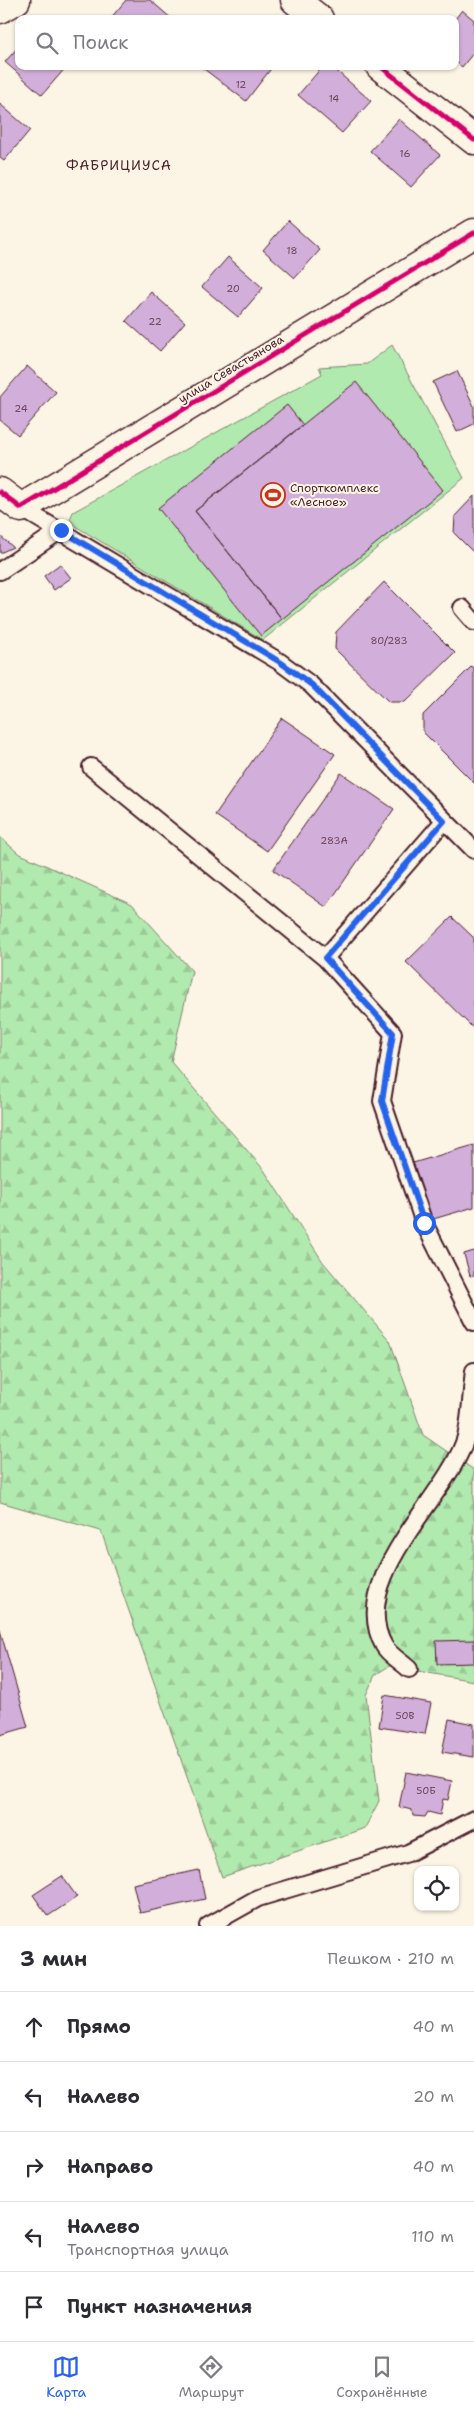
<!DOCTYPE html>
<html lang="ru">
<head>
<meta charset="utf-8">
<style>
  body { margin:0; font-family:"Shantell Sans",sans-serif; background:#f2f2f3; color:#2b2b33 }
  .controls { position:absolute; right:15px; bottom:15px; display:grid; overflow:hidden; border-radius:10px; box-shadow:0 1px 4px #0004 }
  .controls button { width:45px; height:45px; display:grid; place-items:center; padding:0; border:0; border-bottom:1px solid #e1e1e2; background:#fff; color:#2b2b33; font:25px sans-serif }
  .stop { position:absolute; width:15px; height:15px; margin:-11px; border:4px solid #2563eb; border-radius:50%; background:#fff }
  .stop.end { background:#2563eb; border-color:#fff; box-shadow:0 1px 5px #0008 }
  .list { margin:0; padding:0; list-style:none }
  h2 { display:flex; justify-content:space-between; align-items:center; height:65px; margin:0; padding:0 20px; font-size:21px }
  h2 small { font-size:16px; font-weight:400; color:#7c7c81 }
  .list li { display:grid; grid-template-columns:32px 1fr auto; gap:15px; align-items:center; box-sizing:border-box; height:70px; padding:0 20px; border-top:1px solid #e1e1e2 }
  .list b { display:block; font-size:19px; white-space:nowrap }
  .list p { margin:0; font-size:16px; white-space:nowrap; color:#7c7c81 }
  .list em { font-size:16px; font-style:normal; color:#7c7c81 }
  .icon { flex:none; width:28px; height:28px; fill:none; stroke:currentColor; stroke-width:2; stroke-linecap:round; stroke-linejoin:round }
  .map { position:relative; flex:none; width:474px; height:1926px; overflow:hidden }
  .search { position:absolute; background:#fff; box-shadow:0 1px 4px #0004; left:15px; right:15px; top:15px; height:55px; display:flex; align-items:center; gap:12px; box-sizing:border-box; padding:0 18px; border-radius:10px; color:#7c7c81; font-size:19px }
  .sheet { height:415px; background:#fff }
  nav { display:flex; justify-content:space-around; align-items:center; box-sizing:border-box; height:70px; border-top:1px solid #e1e1e2; background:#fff; font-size:14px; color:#7c7c81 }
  nav a { display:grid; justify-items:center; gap:2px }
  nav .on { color:#2563eb }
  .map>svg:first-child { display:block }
</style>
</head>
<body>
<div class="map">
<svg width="474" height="1926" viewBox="0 0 474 1926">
  <defs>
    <pattern id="forest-firs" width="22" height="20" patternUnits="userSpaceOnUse" patternTransform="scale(1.25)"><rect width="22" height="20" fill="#b1eaae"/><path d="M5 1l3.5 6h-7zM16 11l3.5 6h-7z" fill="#9ac896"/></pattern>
  </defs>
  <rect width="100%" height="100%" fill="#fcf5e5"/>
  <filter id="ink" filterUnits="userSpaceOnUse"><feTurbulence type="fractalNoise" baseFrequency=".02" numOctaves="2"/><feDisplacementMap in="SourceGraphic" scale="10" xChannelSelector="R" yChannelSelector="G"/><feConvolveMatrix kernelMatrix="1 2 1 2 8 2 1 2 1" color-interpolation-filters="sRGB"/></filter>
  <g filter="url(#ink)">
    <!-- forest -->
    <path fill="url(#forest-firs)" stroke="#7e846c" d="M0 837 18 853 132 904 192 971 171 1062 264 1170 323 1262 390 1341 423 1435 474 1470V1681L389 1666 375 1675 366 1695 379 1801 365 1828 222 1877 101 1531 0 1502Z"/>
    <!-- pitch -->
    <path fill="#b1eaae" stroke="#7e846c" d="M392 345 464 478 263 640 77 527 70 519 73 512 322 374 319 367 367 364Z"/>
    <!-- building -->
    <path fill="#d1afda" stroke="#4a1f2b" d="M126 0H150L172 19H110Z
      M462 10 474 20V52L462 67 455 61V19Z
      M19 46V66H67L42 95 5 62Z
      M200 66H273L246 101Z
      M323 66H331L371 101 342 133 298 95Z
      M0 104 30 130 4 161 0 158Z
      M399 119 440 155 411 187 370 151Z
      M288 221 320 250 295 278 263 250Z
      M228 257 263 288 238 317 202 287Z
      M151 292 185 322 160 351 126 321Z
      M27 366 56 392 18 435 0 420V397Z
      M457 371 474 406V424L457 432 433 382Z
      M356 382 443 490 282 619 195 511Z
      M287 405 303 425 195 511 282 619 261 636 158 508Z
      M474 496V553L454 533 455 516Z
      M0 536 13 547 0 553Z
      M60 564 71 578 54 590 44 576Z
      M384 582 455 653 405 702H389L335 649 336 632Z
      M472 666 474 668V783L423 732V715Z
      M282 718 335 754 267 851 215 815Z
      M341 773 394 809 326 907 273 870Z
      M452 917 474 938V1029L406 962Z
      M474 1145V1207L430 1220 413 1163Z
      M474 1251V1275L470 1276 464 1254Z
      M0 1630 28 1727 0 1735Z
      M474 1640V1663L437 1664 436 1641Z
      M384 1695 431 1703 425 1734 379 1727Z
      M449 1719 474 1724V1757L442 1752Z
      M406 1772 452 1781 448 1800 443 1799 440 1815 428 1812 425 1817 413 1816 412 1810 399 1807Z
      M199 1870 205 1899 140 1913 133 1884Z
      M62 1876 77 1897 48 1916 33 1895Z"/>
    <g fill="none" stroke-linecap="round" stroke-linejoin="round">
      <defs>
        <path id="lane" d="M21 508 280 662 311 685 474 850
          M0 571 61 530
          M462 608 474 622
          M91 767 325 958 393 1033 382 1101 424 1223 474 1322
          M325 958 444 821
          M409 1669C402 1662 389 1655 384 1646 347 1580 443 1501 464 1443 471 1425 471 1392 474 1371
          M208 1926 258 1898 408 1853 474 1819"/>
        <path id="street" d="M295 0 319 19
          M0 9 16 0
          M380 66 474 140
          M0 492 21 508 474 233"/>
      </defs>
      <!-- lane casing -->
      <use href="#lane" stroke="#4a1f2b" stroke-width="20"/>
      <!-- street casing -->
      <use href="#street" stroke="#4a1f2b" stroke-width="31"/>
      <!-- lane -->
      <use href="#lane" stroke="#fcf5e5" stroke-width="16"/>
      <!-- street -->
      <use href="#street" stroke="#fcf5e5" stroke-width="28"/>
      <defs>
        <path id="cycleway" d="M380 66 474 140
          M0 492 21 508 474 233"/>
      </defs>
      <!-- cycleway casing -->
      <use href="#cycleway" stroke="#fcf5e5" stroke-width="8"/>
      <!-- cycleway -->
      <use href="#cycleway" stroke="#d6006c" stroke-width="5"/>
    </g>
  </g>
  <g fill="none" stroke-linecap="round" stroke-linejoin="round" filter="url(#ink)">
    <!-- route -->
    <path stroke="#2563eb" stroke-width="6" d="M61 530 280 662 312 685 444 821 325 958 393 1033 382 1101 424 1223"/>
  </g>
  <!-- icons -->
  <defs>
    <symbol id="stadium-ring" viewBox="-11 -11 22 22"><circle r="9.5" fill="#fcf5e5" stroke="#c8321e" stroke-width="1.5"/><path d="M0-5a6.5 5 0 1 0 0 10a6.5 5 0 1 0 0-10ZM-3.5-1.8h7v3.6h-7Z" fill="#c8321e"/></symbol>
  </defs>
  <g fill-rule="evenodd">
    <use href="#stadium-ring" x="259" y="481" width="28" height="28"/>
  </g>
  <g text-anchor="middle" stroke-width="4" stroke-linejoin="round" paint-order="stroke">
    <!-- number labels -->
    <g font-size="10" fill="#6c4357">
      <text x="241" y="88">12</text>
      <text x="334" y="102">14</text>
      <text x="405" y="157">16</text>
      <text x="292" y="254">18</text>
      <text x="233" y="292">20</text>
      <text x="155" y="325">22</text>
      <text x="21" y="412">24</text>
      <text x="389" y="644">80/283</text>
      <text x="334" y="844">283А</text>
      <text x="405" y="1719">50В</text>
      <text x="426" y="1794">50Б</text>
    </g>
    <!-- street labels -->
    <g font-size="12" fill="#4a1f2b" stroke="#fcf5e5">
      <text transform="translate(231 369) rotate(-31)" y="4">улица Севастьянова</text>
    </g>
    <!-- poi labels -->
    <g font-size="12" fill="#4a1f2b" stroke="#fcf5e5" text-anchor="start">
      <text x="290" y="492">Спорткомплекс<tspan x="290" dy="14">«Лесное»</tspan></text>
    </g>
    <!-- neighbourhood labels -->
    <g font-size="14" letter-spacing="1" fill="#4a1f2b" stroke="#fcf5e5">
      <text x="119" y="170">ФАБРИЦИУСА</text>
    </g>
  </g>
</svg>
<div class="controls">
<button><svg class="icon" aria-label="locate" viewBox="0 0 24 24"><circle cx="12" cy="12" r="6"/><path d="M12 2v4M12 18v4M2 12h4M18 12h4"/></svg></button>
</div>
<div class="stop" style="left:424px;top:1223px"></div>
<div class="stop end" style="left:61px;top:530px"></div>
<div class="search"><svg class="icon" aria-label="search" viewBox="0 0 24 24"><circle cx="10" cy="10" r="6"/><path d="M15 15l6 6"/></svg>Поиск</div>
</div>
<section class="sheet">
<h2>3 мин<small>Пешком · 210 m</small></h2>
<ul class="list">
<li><svg class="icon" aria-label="ahead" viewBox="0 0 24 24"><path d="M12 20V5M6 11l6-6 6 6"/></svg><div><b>Прямо</b></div><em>40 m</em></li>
<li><svg class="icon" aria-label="left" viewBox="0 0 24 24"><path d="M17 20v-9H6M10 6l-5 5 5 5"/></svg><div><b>Налево</b></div><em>20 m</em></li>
<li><svg class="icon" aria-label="right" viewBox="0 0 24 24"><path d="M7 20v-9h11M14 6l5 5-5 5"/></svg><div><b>Направо</b></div><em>40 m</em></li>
<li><svg class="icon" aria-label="left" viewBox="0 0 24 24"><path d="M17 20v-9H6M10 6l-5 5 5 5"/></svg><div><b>Налево</b><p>Транспортная улица</p></div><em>110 m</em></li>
<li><svg class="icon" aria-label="arrive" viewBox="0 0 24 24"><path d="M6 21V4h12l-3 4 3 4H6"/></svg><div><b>Пункт назначения</b></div></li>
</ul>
</section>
<nav>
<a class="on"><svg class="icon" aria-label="map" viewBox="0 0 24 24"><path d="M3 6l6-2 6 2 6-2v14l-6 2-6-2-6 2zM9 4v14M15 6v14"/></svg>Карта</a>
<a><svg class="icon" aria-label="directions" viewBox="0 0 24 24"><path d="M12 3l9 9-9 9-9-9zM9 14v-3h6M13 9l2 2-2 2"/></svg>Маршрут</a>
<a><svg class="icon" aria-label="saved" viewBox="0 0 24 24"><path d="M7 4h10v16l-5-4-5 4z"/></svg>Сохранённые</a>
</nav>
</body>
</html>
